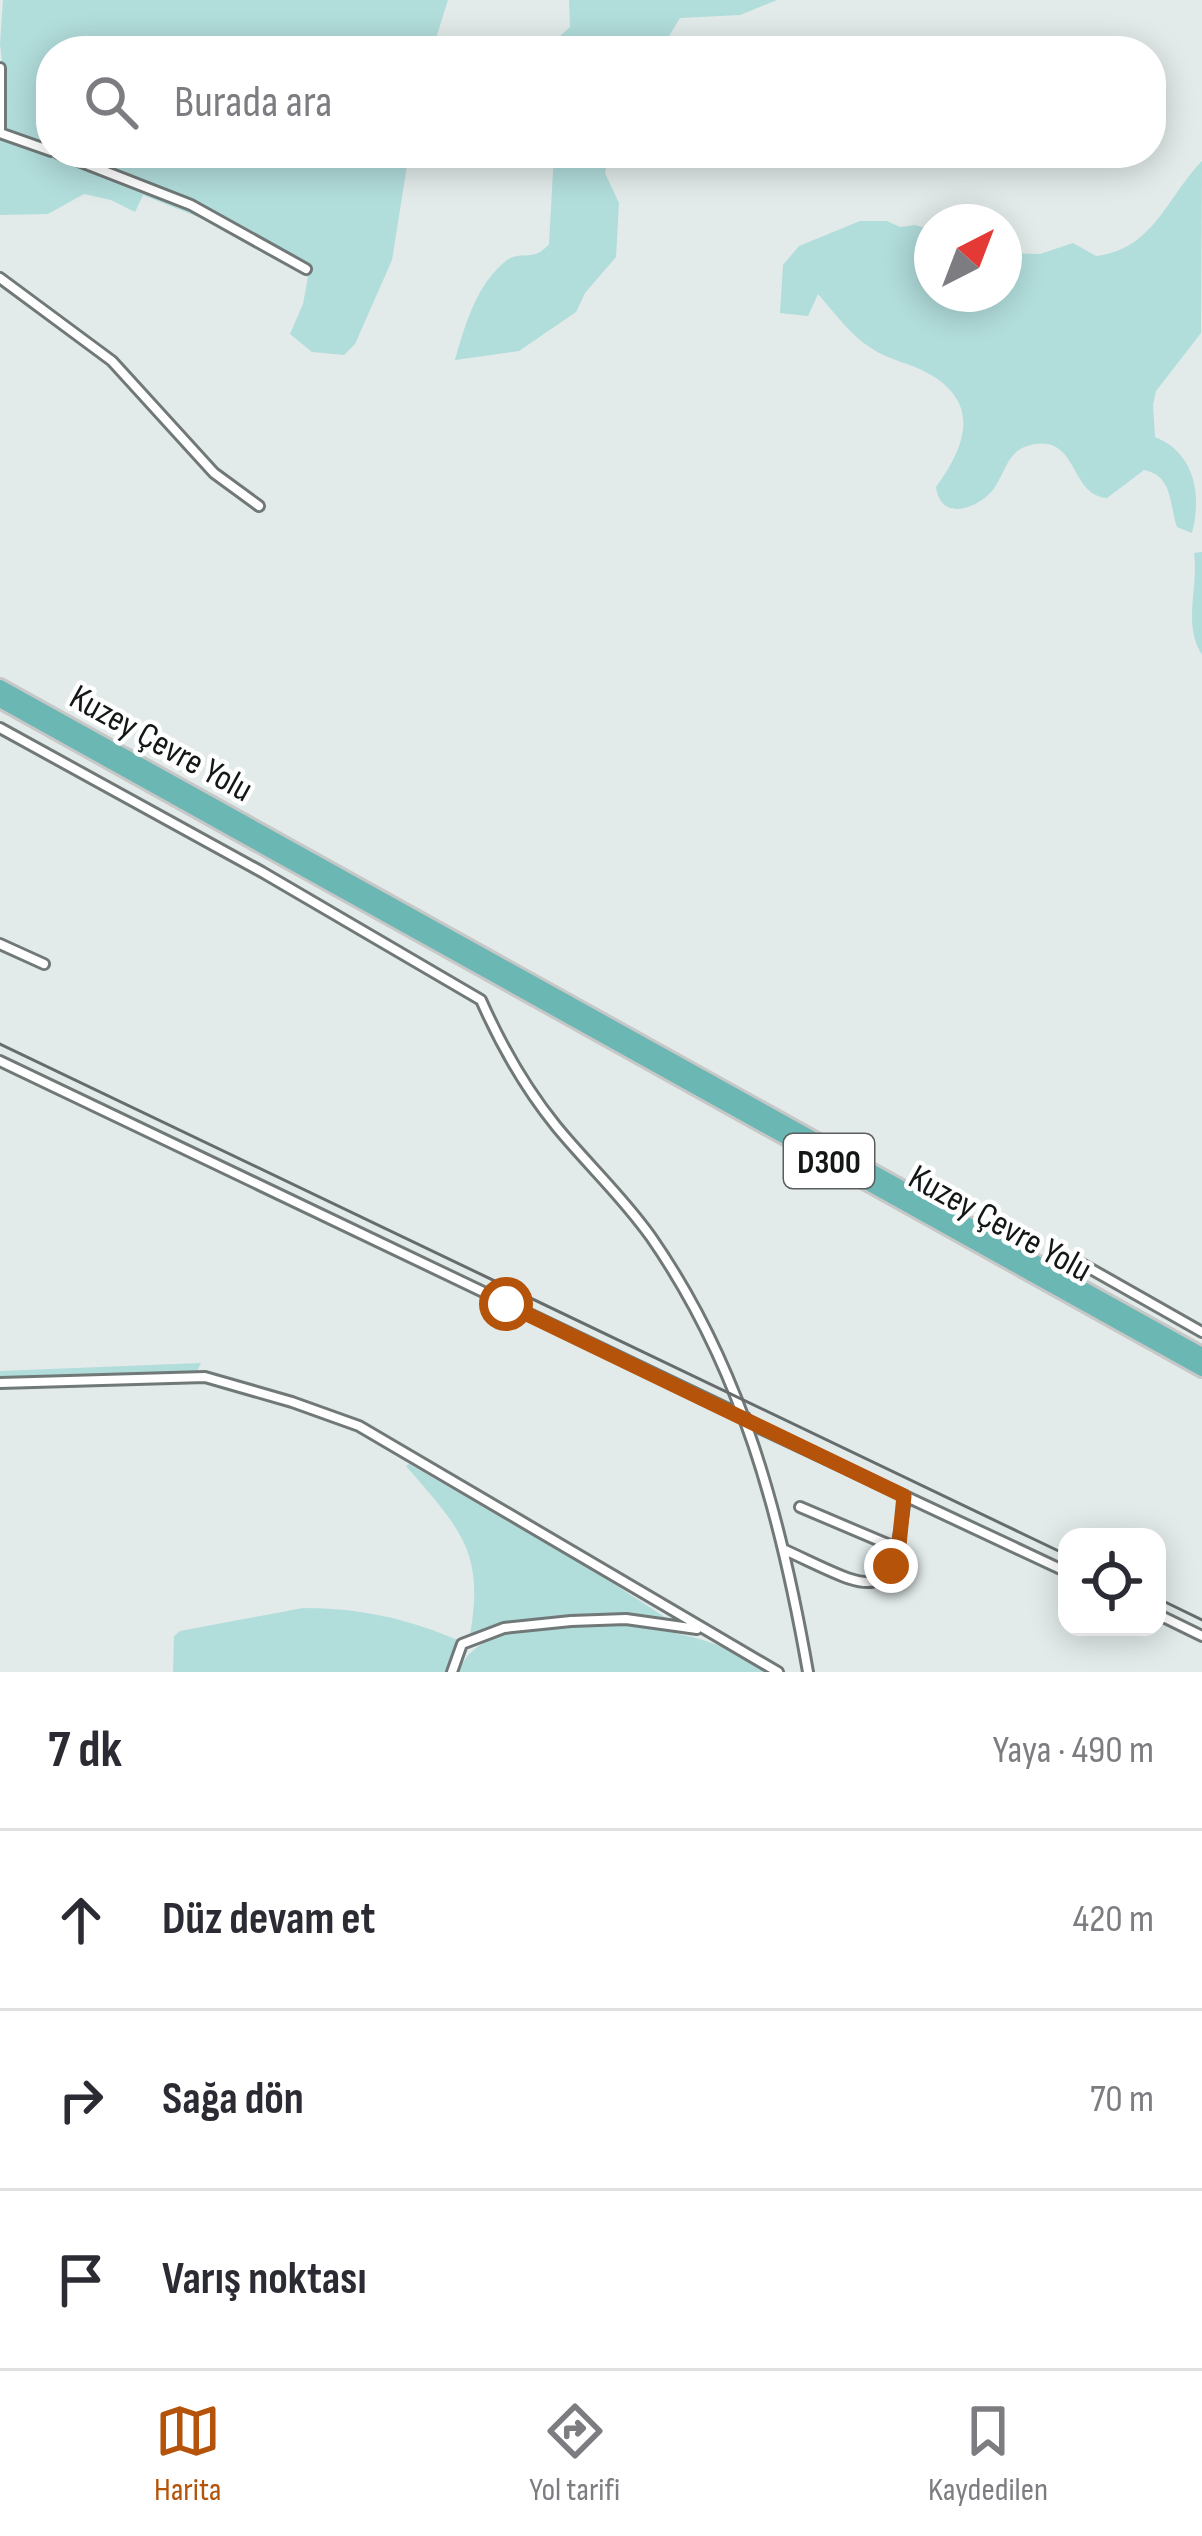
<!DOCTYPE html>
<html lang="tr">
<head>
<meta charset="utf-8">
<style>
  body { margin:0; font-family:"Sofia Sans Condensed",sans-serif; background:#f7f7f7; color:#2b2b33 }
  .controls { position:absolute; right:36px; bottom:36px; display:grid; overflow:hidden; border-radius:24px; box-shadow:0 6px 30px #0003 }
  .controls button { width:108px; height:108px; display:grid; place-items:center; padding:0; border:0; border-bottom:3px solid #e1e1e2; background:#fff; color:#2b2b33; font:60px sans-serif }
  .compass { position:absolute; left:914px; top:204px; width:108px; height:108px; border-radius:50%; background:#fff; box-shadow:0 6px 30px #0003; rotate:42deg }
  .stop { position:absolute; width:36px; height:36px; margin:-27px; border:9px solid #b45309; border-radius:50%; background:#fff }
  .stop.end { background:#b45309; border-color:#fff; box-shadow:0 3px 12px #0008 }
  .list { margin:0; padding:0; list-style:none }
  h2 { display:flex; justify-content:space-between; align-items:center; height:156px; margin:0; padding:0 48px; font-size:51px }
  h2 small { font-size:39px; font-weight:400; color:#7c7c81 }
  .list li { display:grid; grid-template-columns:78px 1fr auto; gap:36px; align-items:center; box-sizing:border-box; height:180px; padding:0 48px; border-top:3px solid #e1e1e2 }
  .list b { display:block; font-size:45px; white-space:nowrap }
  .list em { font-size:39px; font-style:normal; color:#7c7c81 }
  .icon { flex:none; width:66px; height:66px; fill:none; stroke:currentColor; stroke-width:2; stroke-linecap:round; stroke-linejoin:round }
  .map { position:relative; flex:none; width:1202px; height:1672px; overflow:hidden }
  .search { position:absolute; background:#fff; box-shadow:0 6px 30px #0003; left:36px; right:36px; top:36px; height:132px; display:flex; align-items:center; gap:30px; box-sizing:border-box; padding:0 42px; border-radius:48px; color:#7c7c81; font-size:45px }
  .sheet { height:696px; background:#fff }
  nav { display:flex; justify-content:space-around; align-items:center; box-sizing:border-box; height:168px; border-top:3px solid #e1e1e2; background:#fff; font-size:33px; color:#7c7c81 }
  nav a { display:grid; justify-items:center; gap:6px }
  nav .on { color:#b45309 }
  .map>svg:first-child { display:block }
</style>
</head>
<body>
<div class="map">
<svg width="1202" height="1672" viewBox="0 0 1202 1672">
  <rect width="100%" height="100%" fill="#e2eaea"/>
  <!-- green -->
  <path fill="#b1dddb" d="M3 0H448L432 51H51V153H409L392 260 355 344 344 355 312 352 290 334 303 304 308 277 213 223 143 195 135 212 111 200 84 194 48 214 0 215V141L7 105 0 44Z
    M569 0H777L740 15 680 18 660 51H567L557 39 570 27Z
    M554 153H616L608 161 605 173 619 203 616 257 585 293 576 312 519 351 455 360C465 325 477 283 507 260 522 250 533 263 549 244Z
    M1202 161 1201 333 1156 391 1153 405 1155 437C1195 453 1202 495 1192 533L1177 527C1169 503 1173 476 1144 470L1107 498C1068 495 1079 430 1027 446 1004 453 1004 483 986 497 967 512 940 517 936 487 964 449 982 405 931 375 912 363 890 361 871 348 849 334 835 313 818 294L808 316 780 313 783 265 799 246 860 221H887L900 227 915 225 932 230V294H1004V253L1040 254 1073 243 1096 256C1154 249 1166 198 1202 161Z
    M1202 552V655C1182 622 1199 589 1194 553Z
    M201 1363 195 1375 0 1380V1371Z
    M409 1464 597 1573 677 1625C605 1616 539 1621 469 1640 486 1552 461 1530 406 1466Z
    M303 1608C361 1608 410 1619 462 1642L451 1672H173L174 1636 180 1631Z
    M626 1625C677 1633 722 1638 764 1672H459C476 1618 579 1627 626 1625Z"/>
  <g fill="none" stroke-linecap="round" stroke-linejoin="round">
    <defs>
      <path id="minor" d="M0 68V129
        M0 133 51 151
        M58 153 191 205 306 269
        M0 278 112 361 214 473 259 506
        M0 728 262 872 481 1000C500 1043 526 1089 556 1126 587 1164 622 1196 651 1237 742 1368 781 1517 808 1672
        M0 944 44 964
        M0 1061 745 1417
        M1082 1264 1202 1332
        M0 1383 205 1377 292 1402 359 1426 778 1672
        M749 1423 1067 1572
        M800 1507 899 1549
        M785 1550C874 1591 892 1611 905 1496
        M1157 1614 1202 1636
        M452 1672 462 1644 504 1628 571 1621 626 1619 697 1629"/>
      <path id="trunk" d="M0 687 1202 1355
        M0 700 1202 1369"/>
    </defs>
    <!-- minor casing -->
    <use href="#minor" stroke="#717878" stroke-width="14"/>
    <!-- trunk casing -->
    <use href="#trunk" stroke="#c7c7c7" stroke-width="20"/>
    <!-- minor -->
    <use href="#minor" stroke="#fff" stroke-width="8"/>
    <!-- trunk -->
    <use href="#trunk" stroke="#6ab7b4" stroke-width="14"/>
    <!-- rail -->
    <path stroke="#666b6b" stroke-width="3" d="M0 1044 1067 1555
      M1157 1598 1202 1620"/>
  </g>
  <g fill="none" stroke-linecap="round" stroke-linejoin="round">
    <!-- route -->
    <path stroke="#b45309" stroke-width="15" d="M506 1304 904 1496 899 1545 891 1566"/>
  </g>
  <g text-anchor="middle" stroke-width="9" stroke-linejoin="round" paint-order="stroke">
    <!-- shield labels -->
    <rect fill="#fff" stroke="#5a5d5d" stroke-width="3" x="784" y="1134" width="90" height="54" rx="9"/>
    <g font-size="33" font-weight="bold" fill="#141717">
      <text x="829" y="1173">D300</text>
    </g>
    <!-- street labels -->
    <g font-size="36" fill="#141717" stroke="#fff">
      <text transform="translate(162 742) rotate(29)" y="13">Kuzey Çevre Yolu</text>
      <text transform="translate(1001 1222) rotate(29)" y="13">Kuzey Çevre Yolu</text>
    </g>
  </g>
</svg>
<div class="controls">
<button><svg class="icon" aria-label="locate" viewBox="0 0 24 24"><circle cx="12" cy="12" r="6"/><path d="M12 2v4M12 18v4M2 12h4M18 12h4"/></svg></button>
</div>
<svg class="compass" viewBox="-18 -18 36 36"><path d="M0-13l5 13h-10z" fill="#e53935"/><path d="M0 13l5-13h-10z" fill="#7c7c81"/></svg>
<div class="stop" style="left:506px;top:1304px"></div>
<div class="stop end" style="left:891px;top:1566px"></div>
<div class="search"><svg class="icon" aria-label="search" viewBox="0 0 24 24"><circle cx="10" cy="10" r="6"/><path d="M15 15l6 6"/></svg>Burada ara</div>
</div>
<section class="sheet">
<h2>7 dk<small>Yaya · 490 m</small></h2>
<ul class="list">
<li><svg class="icon" aria-label="ahead" viewBox="0 0 24 24"><path d="M12 20V5M6 11l6-6 6 6"/></svg><div><b>Düz devam et</b></div><em>420 m</em></li>
<li><svg class="icon" aria-label="right" viewBox="0 0 24 24"><path d="M7 20v-9h11M14 6l5 5-5 5"/></svg><div><b>Sağa dön</b></div><em>70 m</em></li>
<li><svg class="icon" aria-label="arrive" viewBox="0 0 24 24"><path d="M6 21V4h12l-3 4 3 4H6"/></svg><div><b>Varış noktası</b></div></li>
</ul>
</section>
<nav>
<a class="on"><svg class="icon" aria-label="map" viewBox="0 0 24 24"><path d="M3 6l6-2 6 2 6-2v14l-6 2-6-2-6 2zM9 4v14M15 6v14"/></svg>Harita</a>
<a><svg class="icon" aria-label="directions" viewBox="0 0 24 24"><path d="M12 3l9 9-9 9-9-9zM9 14v-3h6M13 9l2 2-2 2"/></svg>Yol tarifi</a>
<a><svg class="icon" aria-label="saved" viewBox="0 0 24 24"><path d="M7 4h10v16l-5-4-5 4z"/></svg>Kaydedilen</a>
</nav>
</body>
</html>
